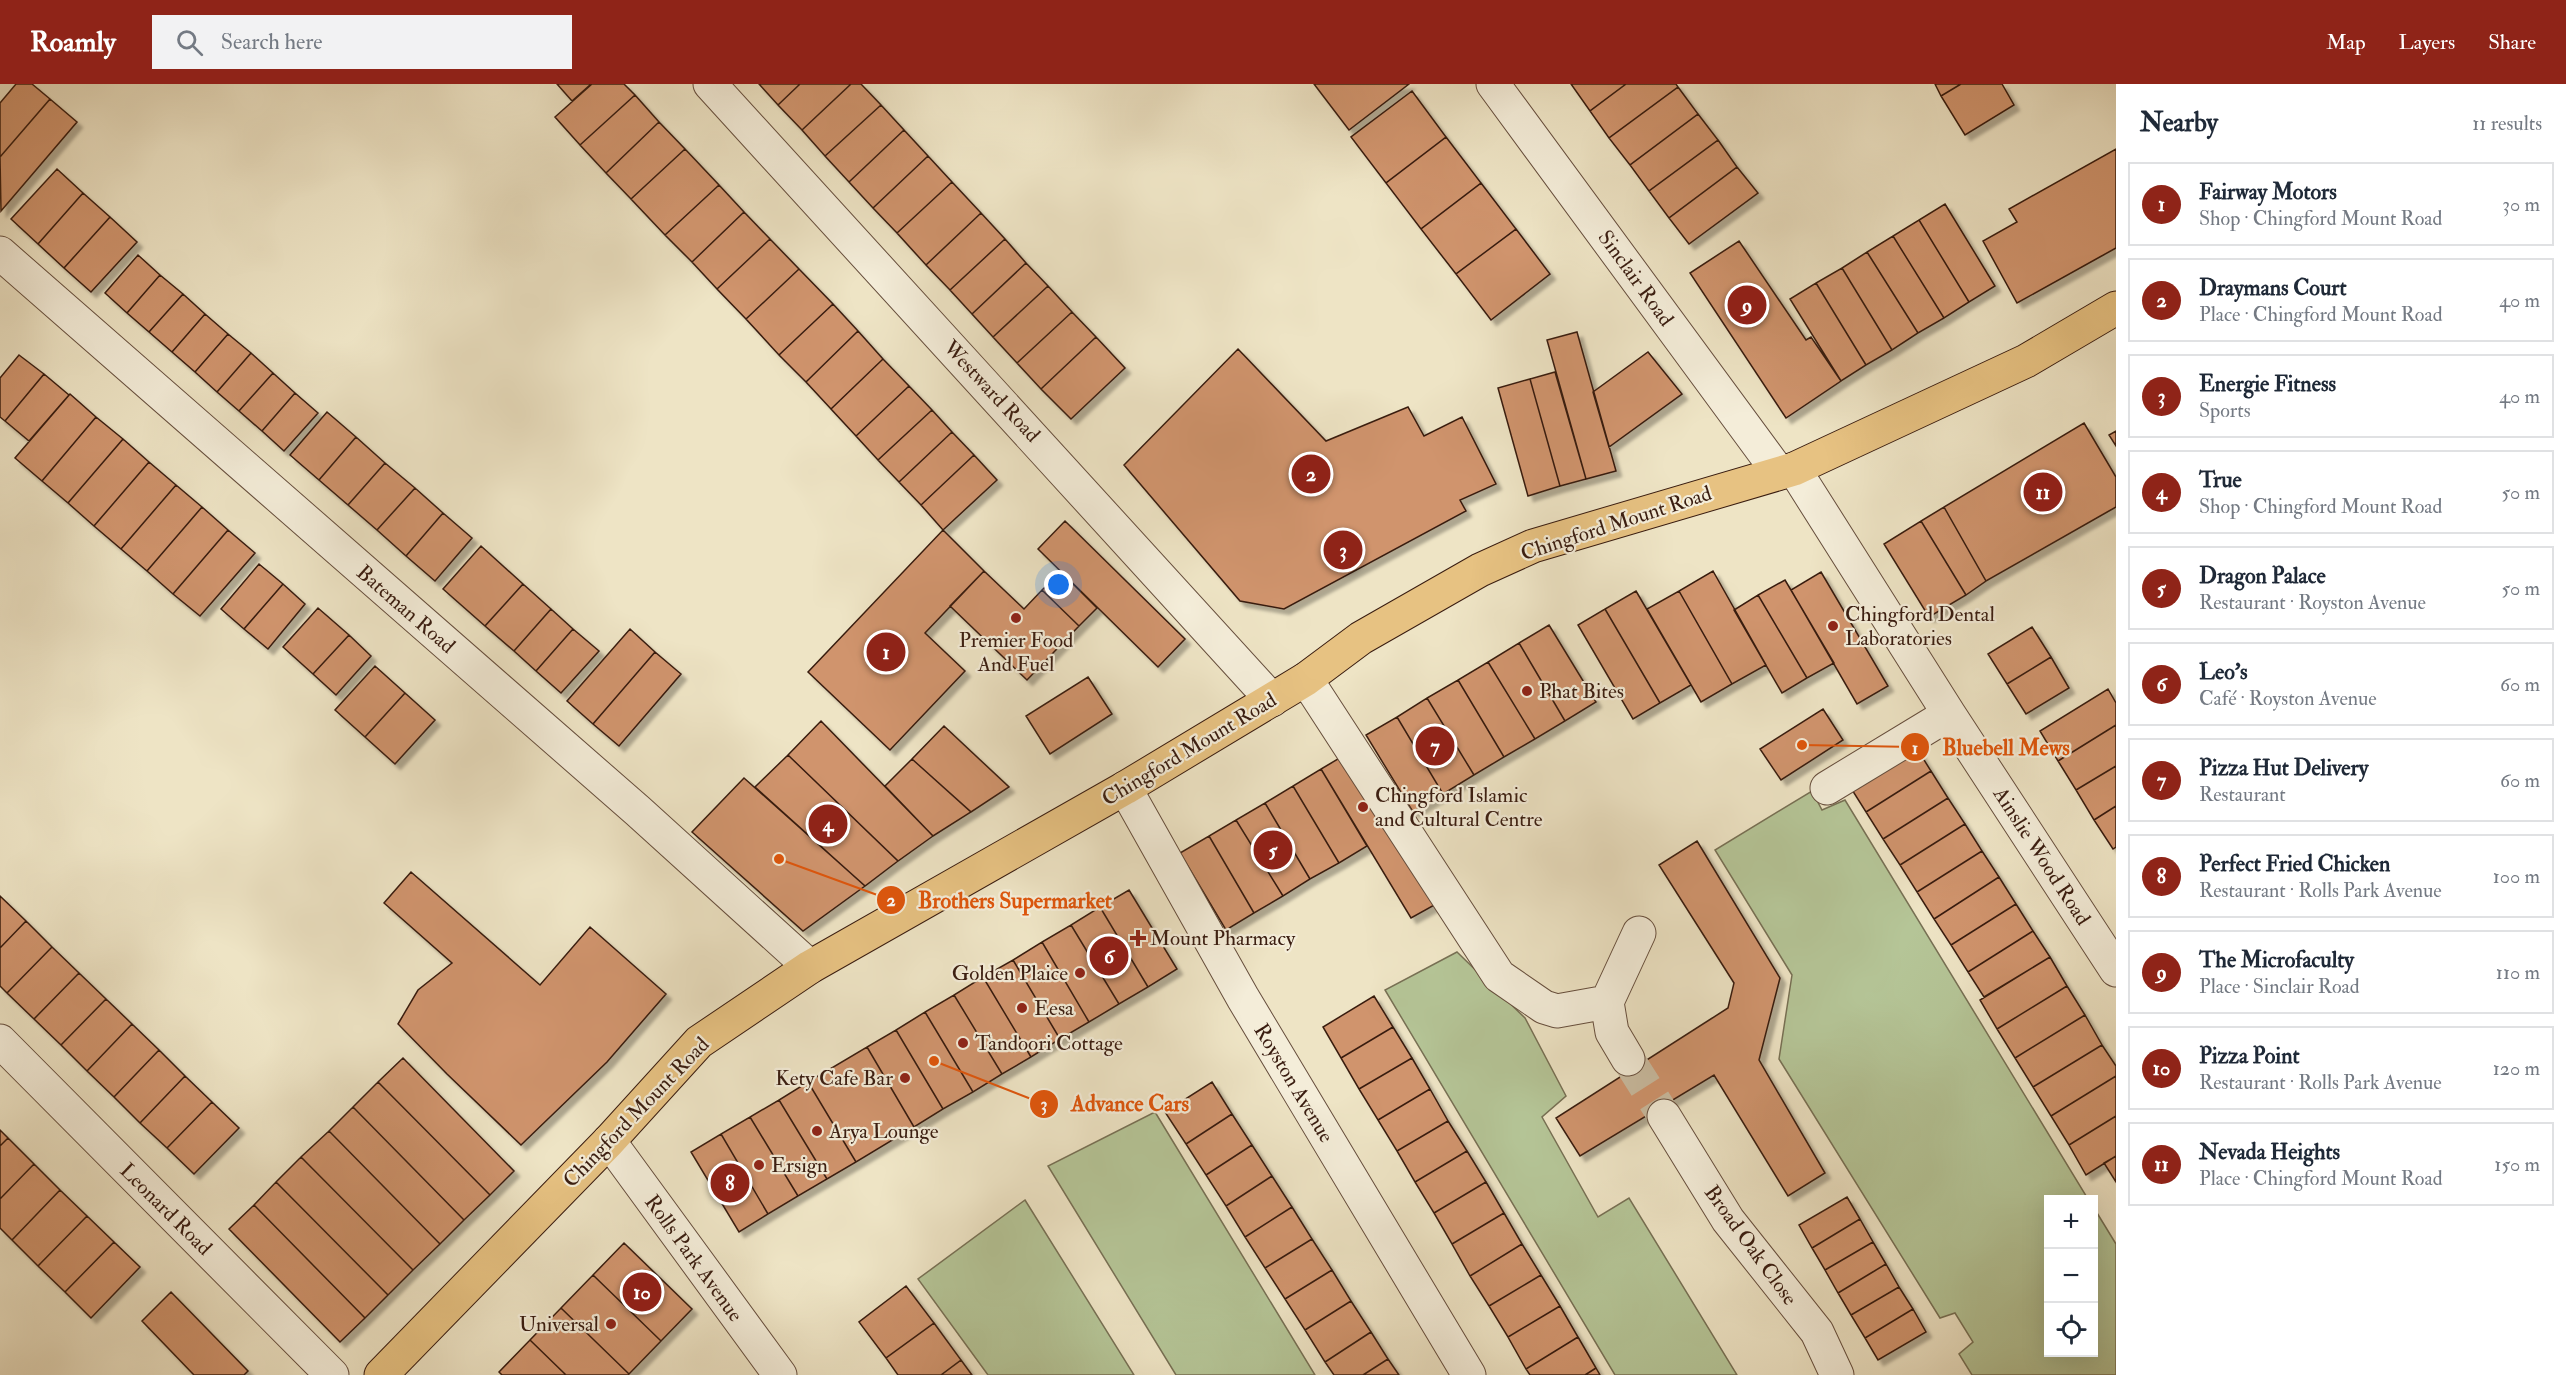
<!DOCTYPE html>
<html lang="en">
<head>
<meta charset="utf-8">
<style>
  body { margin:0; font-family:"IM FELL Double Pica",serif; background:#f2f2f3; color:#1f2937 }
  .controls { position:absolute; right:18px; bottom:18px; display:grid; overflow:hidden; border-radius:0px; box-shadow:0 6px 24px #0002 }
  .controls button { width:54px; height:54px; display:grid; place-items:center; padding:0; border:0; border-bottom:2px solid #e0e1e3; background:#fff; color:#1f2937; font:30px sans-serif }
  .you { position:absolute; left:1059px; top:501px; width:21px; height:21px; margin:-15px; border:4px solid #fff; border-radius:50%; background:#1a73e8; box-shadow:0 0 0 9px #1a73e833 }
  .badge { display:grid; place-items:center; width:39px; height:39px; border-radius:50%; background:#8f2418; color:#fff; font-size:20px; font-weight:700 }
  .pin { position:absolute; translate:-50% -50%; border:3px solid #fff; box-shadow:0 2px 6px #0006 }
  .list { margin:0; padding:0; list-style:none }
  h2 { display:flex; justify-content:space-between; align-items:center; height:78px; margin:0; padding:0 24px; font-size:26px }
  h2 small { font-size:20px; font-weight:400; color:#747a83 }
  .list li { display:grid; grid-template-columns:39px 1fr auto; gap:18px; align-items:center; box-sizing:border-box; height:84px; margin:0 12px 12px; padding:0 12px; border:2px solid #e0e1e3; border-radius:0px }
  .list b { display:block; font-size:22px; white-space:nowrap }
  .list p { margin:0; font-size:20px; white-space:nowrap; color:#747a83 }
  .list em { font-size:20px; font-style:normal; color:#747a83 }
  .icon { flex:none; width:33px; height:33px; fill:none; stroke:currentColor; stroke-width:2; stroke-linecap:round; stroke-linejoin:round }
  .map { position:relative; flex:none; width:2116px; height:1291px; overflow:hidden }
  header { display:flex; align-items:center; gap:36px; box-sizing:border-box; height:84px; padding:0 30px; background:#8f2418; color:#fff }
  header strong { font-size:28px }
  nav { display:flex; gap:33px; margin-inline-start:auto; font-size:21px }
  .search { width:420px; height:54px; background:#f2f2f3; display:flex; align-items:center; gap:15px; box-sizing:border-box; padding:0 21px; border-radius:0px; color:#747a83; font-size:22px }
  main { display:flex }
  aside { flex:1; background:#fff }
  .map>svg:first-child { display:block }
</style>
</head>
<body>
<header>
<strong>Roamly</strong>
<div class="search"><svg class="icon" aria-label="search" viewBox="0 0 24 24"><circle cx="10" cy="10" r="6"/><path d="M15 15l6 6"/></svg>Search here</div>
<nav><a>Map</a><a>Layers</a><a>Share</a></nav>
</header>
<main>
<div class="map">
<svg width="2116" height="1291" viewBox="0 0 2116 1291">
  <defs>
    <filter id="shadow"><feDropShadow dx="5.5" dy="5.5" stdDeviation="1.5" flood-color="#0004"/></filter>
  </defs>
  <rect width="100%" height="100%" fill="#eee4c5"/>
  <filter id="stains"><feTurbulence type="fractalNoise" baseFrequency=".00333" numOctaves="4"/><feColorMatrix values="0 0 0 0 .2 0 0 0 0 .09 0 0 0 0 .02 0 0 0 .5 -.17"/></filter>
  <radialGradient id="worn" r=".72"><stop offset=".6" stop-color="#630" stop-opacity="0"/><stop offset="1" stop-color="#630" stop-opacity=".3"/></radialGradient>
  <!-- green -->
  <path fill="#b5c597" stroke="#777054" stroke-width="1.5" d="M1812 707 1822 726 1845 716 2088 1115 2048 1116V1268H2094V1124L2116 1160V1291H1972L1959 1270 1973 1258 1955 1229 1940 1234 1779 975 1792 891 1715 766Z
    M1457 868 1525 934 1566 1012 1542 1033 1598 1133 1629 1114 1737 1291H1615L1385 906Z
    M1155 1028 1315 1291H1176L1048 1082Z
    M1025 1116 1134 1291H988L918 1195Z"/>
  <!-- building -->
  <path fill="#d0946d" stroke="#391c10" stroke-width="1.5" filter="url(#shadow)" d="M16 0H32L50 15 0 73V19Z
    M557 0H591L572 17Z
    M592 0H624L635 11 580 61 555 33Z
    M759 0H800L778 21Z
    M800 0H851L802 46 778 21Z
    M851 0H861L881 21 825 72 802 46Z
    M1314 0H1409L1349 46Z
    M1571 0H1626L1590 27Z
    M1626 0H1676L1678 3 1609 54 1590 27Z
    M1935 0H1961L1941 12Z
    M1961 0H2002L2014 21 1965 51 1941 12Z
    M1678 3 1698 30 1630 81 1609 54Z
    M1412 7 1446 53 1386 99 1351 53Z
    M635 11 659 38 606 89 580 61Z
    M50 15 77 38 1 127 0 73Z
    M881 21 904 46 849 98 825 72Z
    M1698 30 1718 56 1649 107 1630 81Z
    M659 38 685 65 631 115 606 89Z
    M904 46 928 72 873 124 849 98Z
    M1446 53 1481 99 1421 145 1386 99Z
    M1718 56 1737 83 1669 134 1649 107Z
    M685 65 719 101 665 151 631 115Z
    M2116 65V164L2017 219 1983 157 2017 138 2009 125Z
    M928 72 952 98 897 149 873 124Z
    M1737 83 1758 109 1689 160 1669 134Z
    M57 85 83 109 38 160 11 135Z
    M952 98 981 129 926 181 897 149Z
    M1481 99 1516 145 1456 190 1421 145Z
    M719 101 744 128 692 178 665 151Z
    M83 109 110 133 64 184 38 160Z
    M1945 120 1995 202 1969 218 1919 136Z
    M744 128 770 155 717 205 692 178Z
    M981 129 1005 155 950 206 926 181Z
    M110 133 137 158 91 208 64 184Z
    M1919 136 1969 218 1944 234 1893 152Z
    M1516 145 1550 190 1491 236 1456 190Z
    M1893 152 1944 234 1918 249 1867 168Z
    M770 155 799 185 746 235 717 205Z
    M1005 155 1026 179 972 230 950 206Z
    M1739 157 1806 256 1811 253 1841 297 1786 334 1690 189Z
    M1867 168 1918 249 1892 266 1842 184Z
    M138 171 160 191 127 229 105 209Z
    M1026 179 1048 202 993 253 972 230Z
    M1842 184 1892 266 1866 281 1816 199Z
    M799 185 833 220 779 271 746 235Z
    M160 191 183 210 149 248 127 229Z
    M1816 199 1866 281 1841 297 1790 215Z
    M1048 202 1072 228 1017 279 993 253Z
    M183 210 205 230 172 268 149 248Z
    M833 220 858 247 806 298 779 271Z
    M1072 228 1096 253 1041 305 1017 279Z
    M205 230 228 250 195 288 172 268Z
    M858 247 883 275 831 325 806 298Z
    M1577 248 1616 387 1586 395 1547 256Z
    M228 250 251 269 217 308 195 288Z
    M1096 253 1125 284 1071 335 1041 305Z
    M1238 265 1326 357 1408 323 1424 352 1462 333 1496 400 1460 416 1466 427 1284 525 1240 517 1124 381Z
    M1648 268 1682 310 1609 363 1593 308Z
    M251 269 273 289 239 327 217 308Z
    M19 271 44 290 5 337 0 333V294Z
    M883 275 909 302 856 352 831 325Z
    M1555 288 1586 395 1560 402 1530 295Z
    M273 289 295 309 262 347 239 327Z
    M44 290 69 311 29 357 5 337Z
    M1530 295 1560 402 1528 412 1498 304Z
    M909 302 932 326 878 376 856 352Z
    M295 309 318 329 284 367 262 347Z
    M70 310 96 333 42 397 15 374Z
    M932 326 952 348 899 398 878 376Z
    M327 328 356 353 319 396 290 371Z
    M96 333 123 355 68 419 42 397Z
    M2084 339 2116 393V423L1986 497 1944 423Z
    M2116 347V362L2109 351Z
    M952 348 974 371 921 421 899 398Z
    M356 353 385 379 348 421 319 396Z
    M123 355 149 378 94 442 68 419Z
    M974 371 997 396 943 446 921 421Z
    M149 378 176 401 121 465 94 442Z
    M385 379 415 404 377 446 348 421Z
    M176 401 202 423 147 487 121 465Z
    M415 404 443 429 406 472 377 446Z
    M202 423 228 446 173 510 147 487Z
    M1944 423 1986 497 1966 511 1921 437Z
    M443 429 472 454 435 497 406 472Z
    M1065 437 1185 555 1158 583 1038 465Z
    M1921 437 1966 511 1929 533 1884 460Z
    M228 446 255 469 200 532 173 510Z
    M943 446 984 487 925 549 965 587 890 666 808 588Z
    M481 462 523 500 485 542 443 505Z
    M259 480 283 500 244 545 221 525Z
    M984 487 1024 525 1042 506 1079 542 1027 596 950 522Z
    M1713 487 1766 581 1732 600 1679 507Z
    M1061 488 1097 524 1079 542 1042 506Z
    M1821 488 1888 602 1857 620 1791 506Z
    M1785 496 1834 579 1807 594 1758 511Z
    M283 500 305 520 268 565 244 545Z
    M523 500 551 525 514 567 485 542Z
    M1636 507 1691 601 1660 619 1605 525Z
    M1679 507 1732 600 1701 618 1647 525Z
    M1758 511 1807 594 1782 609 1734 526Z
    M318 524 349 551 313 590 283 563Z
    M551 525 573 545 536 587 514 567Z
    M1605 525 1660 619 1633 635 1578 541Z
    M1549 541 1596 618 1565 637 1519 559Z
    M2032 543 2051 573 2007 600 1988 570Z
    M573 545 599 567 561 609 536 587Z
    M630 545 655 568 593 640 567 617Z
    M349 551 371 572 336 611 313 590Z
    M1519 559 1565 637 1535 655 1488 578Z
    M655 568 681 590 619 662 593 640Z
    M2051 573 2069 604 2026 630 2007 600Z
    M1488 578 1535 655 1504 673 1458 596Z
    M375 582 405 609 365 653 335 626Z
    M1088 593 1112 630 1050 670 1026 632Z
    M1458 596 1504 673 1474 691 1427 614Z
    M2108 605 2116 619V641L2058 677 2040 647Z
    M405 609 435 636 395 680 365 653Z
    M1427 614 1474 691 1443 710 1397 633Z
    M1823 625 1843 656 1781 696 1760 665Z
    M1397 633 1443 710 1413 728 1366 651Z
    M821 637 933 752 898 777 788 671Z
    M2116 641V682L2076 706 2058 677Z
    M944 642 1009 703 971 728 912 675Z
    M1914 660 1931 687 1866 728 1849 701Z
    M1348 669 1438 819 1411 834 1321 685Z
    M788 671 898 777 865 802 755 703Z
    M912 675 971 728 933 752 885 702Z
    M2116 682V722L2094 736 2076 706Z
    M1321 685 1367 762 1339 779 1293 702Z
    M1931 687 1948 714 1883 755 1866 728Z
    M744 694 865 802 803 847 692 748Z
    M1293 702 1339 779 1310 795 1265 719Z
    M1948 714 1965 740 1900 781 1883 755Z
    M1265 719 1310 795 1283 812 1236 736Z
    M2116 722V763L2113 765 2094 736Z
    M1236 736 1283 812 1254 829 1209 752Z
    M1965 740 1982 767 1917 808 1900 781Z
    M1209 752 1254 829 1226 846 1180 769Z
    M1697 757 1780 894 1759 976 1825 1089 1788 1112 1714 991 1580 1072 1556 1034 1728 924 1734 899 1659 781Z
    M1982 767 1999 793 1934 835 1917 808Z
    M411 788 540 901 590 843 666 910 607 978 521 1061 447 990 398 940 418 906 452 879 384 819Z
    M1999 793 2016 820 1951 861 1934 835Z
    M1129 806 1177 885 1148 903 1100 823Z
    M0 812 26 837 0 864Z
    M2016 820 2033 847 1968 888 1951 861Z
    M1100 823 1148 903 1119 920 1071 841Z
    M26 837 52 863 7 909 0 902V864Z
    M1071 841 1119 920 1089 938 1042 858Z
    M2033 847 2050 873 1984 913 1968 888Z
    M1042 858 1089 938 1060 955 1013 876Z
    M52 863 79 889 34 935 7 909Z
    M2050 873 2067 902 1997 945 1980 916Z
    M1013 876 1060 955 1031 973 983 893Z
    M79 889 106 915 61 961 34 935Z
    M983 893 1031 973 1002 990 954 911Z
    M2067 902 2085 931 2015 974 1997 945Z
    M954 911 1002 990 973 1008 925 928Z
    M1374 912 1393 943 1341 974 1323 943Z
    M106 915 132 940 87 987 61 961Z
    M925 928 973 1008 943 1025 896 946Z
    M2085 931 2102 961 2033 1003 2015 974Z
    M132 940 159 966 114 1013 87 987Z
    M1393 943 1412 974 1359 1005 1341 974Z
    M896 946 943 1025 914 1043 867 963Z
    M2102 961 2116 982V992L2051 1032 2033 1003Z
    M867 963 914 1043 856 1078 808 998Z
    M159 966 185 992 140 1039 114 1013Z
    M403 974 514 1087 490 1111 378 998Z
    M1412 974 1430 1005 1378 1036 1359 1005Z
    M185 992 212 1018 167 1064 140 1039Z
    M2116 992V1032L2069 1061 2051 1032Z
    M378 998 490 1111 464 1136 353 1023Z
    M808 998 856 1078 827 1095 779 1016Z
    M1212 998 1232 1030 1186 1060 1165 1028Z
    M1430 1005 1448 1037 1397 1067 1378 1036Z
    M779 1016 827 1095 798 1112 750 1033Z
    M212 1018 239 1044 194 1090 167 1064Z
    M353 1023 464 1136 440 1160 329 1047Z
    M1232 1030 1252 1061 1206 1091 1186 1060Z
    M2116 1032V1072L2086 1091 2069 1061Z
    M750 1033 798 1112 768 1130 721 1050Z
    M1448 1037 1467 1067 1415 1098 1397 1067Z
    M0 1046 8 1054 0 1062Z
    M329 1047 440 1160 413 1186 301 1073Z
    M721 1050 768 1130 739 1148 691 1068Z
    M8 1054 34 1080 0 1115V1062Z
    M1252 1061 1272 1092 1226 1122 1206 1091Z
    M1467 1067 1486 1098 1434 1129 1415 1098Z
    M2116 1072V1098L2104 1079Z
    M301 1073 413 1186 388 1211 276 1098Z
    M34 1080 60 1106 12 1156 0 1144V1115Z
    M1272 1092 1292 1123 1245 1153 1226 1122Z
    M276 1098 388 1211 365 1234 254 1121Z
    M1486 1098 1504 1129 1452 1160 1434 1129Z
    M60 1106 87 1132 38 1182 12 1156Z
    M1847 1113 1860 1135 1812 1164 1799 1141Z
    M254 1121 365 1234 340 1258 229 1145Z
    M1292 1123 1312 1155 1265 1184 1245 1153Z
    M1504 1129 1522 1160 1470 1192 1452 1160Z
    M87 1132 114 1158 65 1208 38 1182Z
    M1860 1135 1873 1158 1825 1186 1812 1164Z
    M1312 1155 1332 1186 1285 1215 1265 1184Z
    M114 1158 140 1183 91 1234 65 1208Z
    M1873 1158 1886 1180 1838 1209 1825 1186Z
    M624 1159 692 1225 661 1257 593 1191Z
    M1522 1160 1541 1191 1489 1222 1470 1192Z
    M1886 1180 1899 1203 1851 1231 1838 1209Z
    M1332 1186 1351 1217 1305 1246 1285 1215Z
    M593 1191 661 1257 629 1290 561 1224Z
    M1541 1191 1560 1222 1508 1253 1489 1222Z
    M906 1202 934 1239 886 1274 859 1238Z
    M1899 1203 1913 1225 1865 1254 1851 1231Z
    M171 1208 248 1287 244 1291H194L142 1237Z
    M1351 1217 1371 1248 1325 1278 1305 1246Z
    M1560 1222 1578 1253 1526 1285 1508 1253Z
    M561 1224 629 1290 628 1291H566L530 1256Z
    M1913 1225 1926 1248 1878 1276 1865 1254Z
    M934 1239 961 1276 941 1291H898L886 1274Z
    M1371 1248 1388 1275 1363 1291H1334L1325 1278Z
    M1578 1253 1596 1284 1585 1291H1530L1526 1285Z
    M530 1256 566 1291H502L499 1288Z
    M1388 1275 1399 1291H1363Z
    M961 1276 972 1291H941Z
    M1596 1284 1600 1291H1585Z"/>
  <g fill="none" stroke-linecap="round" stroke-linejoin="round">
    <!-- minor-tunnel -->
    <path stroke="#cabca1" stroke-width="33" stroke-dasharray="33 16" stroke-linecap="butt" d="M1628 975 1664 1032"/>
    <defs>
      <path id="minor" d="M710 0 1272 616
        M1493 0 1779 389
        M0 169 638 727 810 883
        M1794 385 1949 630 2116 886
        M1306 595 1499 892 1544 923 1557 927 1607 918 1612 948 1628 975
        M1125 704 1243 914 1469 1291
        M1827 704 1949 630
        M1607 918 1639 849
        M0 957 332 1291
        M1664 1032 1728 1136 1817 1248 1837 1291
        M609 1057 780 1291"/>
      <path id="major" d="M381 1291 609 1057 699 958 810 883 1125 704 1306 595 1361 554 1480 486 1533 462 1794 385 2026 277 2116 224"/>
    </defs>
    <!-- minor casing -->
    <use href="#minor" stroke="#664e3d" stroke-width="35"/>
    <!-- major casing -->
    <use href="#major" stroke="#391c10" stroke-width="35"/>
    <!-- minor -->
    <use href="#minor" stroke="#f4edd9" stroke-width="33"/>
    <!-- major -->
    <use href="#major" stroke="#e7c282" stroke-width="33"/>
  </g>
  <!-- markers -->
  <g fill="#8f2418" stroke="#f4edd9" stroke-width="2">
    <circle cx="1016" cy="534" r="6"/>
    <circle cx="1833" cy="542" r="6"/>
    <circle cx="1527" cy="607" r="6"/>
    <circle cx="1363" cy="723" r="6"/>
    <path d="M1135 845h6v6h6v6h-6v6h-6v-6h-6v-6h6z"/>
    <circle cx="1080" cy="889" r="6"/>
    <circle cx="1022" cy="924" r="6"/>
    <circle cx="963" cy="959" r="6"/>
    <circle cx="905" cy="994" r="6"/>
    <circle cx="817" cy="1047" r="6"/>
    <circle cx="759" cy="1081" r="6"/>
    <circle cx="611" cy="1240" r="6"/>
  </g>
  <g text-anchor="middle" stroke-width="4.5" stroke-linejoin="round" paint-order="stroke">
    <!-- street labels -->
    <g font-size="21" fill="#391c10" stroke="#f4edd9">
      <text transform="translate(1636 194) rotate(54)" y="7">Sinclair Road</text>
      <text transform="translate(992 307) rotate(47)" y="7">Westward Road</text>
      <text transform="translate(1616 439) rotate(-18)" y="7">Chingford Mount Road</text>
      <text transform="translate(406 525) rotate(41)" y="7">Bateman Road</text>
      <text transform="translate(1189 665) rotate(-31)" y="7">Chingford Mount Road</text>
      <text transform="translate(2042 772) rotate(57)" y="7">Ainslie Wood Road</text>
      <text transform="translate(1294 999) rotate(59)" y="7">Royston Avenue</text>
      <text transform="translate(636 1028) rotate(-46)" y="7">Chingford Mount Road</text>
      <text transform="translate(166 1125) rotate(45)" y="7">Leonard Road</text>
      <text transform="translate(1751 1161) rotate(54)" y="7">Broad Oak Close</text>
      <text transform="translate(694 1174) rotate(54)" y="7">Rolls Park Avenue</text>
    </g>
    <!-- poi labels -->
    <g font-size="21" fill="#391c10" stroke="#f4edd9" text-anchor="start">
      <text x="1845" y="537">Chingford Dental<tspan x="1845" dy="24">Laboratories</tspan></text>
      <text x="1016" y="563" text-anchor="middle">Premier Food<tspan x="1016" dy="24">And Fuel</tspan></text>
      <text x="1539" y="614">Phat Bites</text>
      <text x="1375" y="718">Chingford Islamic<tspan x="1375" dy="24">and Cultural Centre</tspan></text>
      <text x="1150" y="861">Mount Pharmacy</text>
      <text x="1068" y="896" text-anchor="end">Golden Plaice</text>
      <text x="1034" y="931">Eesa</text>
      <text x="975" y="966">Tandoori Cottage</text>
      <text x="893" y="1001" text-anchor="end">Kety Cafe Bar</text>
      <text x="829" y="1054">Arya Lounge</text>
      <text x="771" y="1088">Ersign</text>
      <text x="599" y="1247" text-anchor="end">Universal</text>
    </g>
  </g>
  <!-- callouts -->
  <path fill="none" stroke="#df560c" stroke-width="2" d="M1802 661L1915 663M779 775L891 816M934 977L1044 1020"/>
  <g fill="#df560c" stroke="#f4edd9" stroke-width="2">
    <circle cx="1802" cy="661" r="6"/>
    <circle cx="779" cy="775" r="6"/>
    <circle cx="934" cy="977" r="6"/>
    <circle cx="1915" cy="663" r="15"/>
    <circle cx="891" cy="816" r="15"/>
    <circle cx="1044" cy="1020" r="15"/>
  </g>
  <g font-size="18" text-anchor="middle" font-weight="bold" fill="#fff">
    <text x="1915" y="670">1</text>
    <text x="891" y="822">2</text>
    <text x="1044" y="1026">3</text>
  </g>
  <g font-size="22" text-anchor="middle" font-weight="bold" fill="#df560c" stroke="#f4edd9" stroke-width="4.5" stroke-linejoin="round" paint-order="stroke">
    <text x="2006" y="671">Bluebell Mews</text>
    <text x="1015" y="824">Brothers Supermarket</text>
    <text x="1130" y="1027">Advance Cars</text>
  </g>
  <rect width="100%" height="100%" filter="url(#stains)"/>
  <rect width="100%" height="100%" fill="url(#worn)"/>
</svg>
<div class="controls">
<button>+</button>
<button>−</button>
<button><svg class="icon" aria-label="locate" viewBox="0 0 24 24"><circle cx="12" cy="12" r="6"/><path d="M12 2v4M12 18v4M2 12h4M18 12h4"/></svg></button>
</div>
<div class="you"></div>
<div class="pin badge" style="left:886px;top:568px">1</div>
<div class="pin badge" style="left:1311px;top:390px">2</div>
<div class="pin badge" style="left:1343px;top:466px">3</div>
<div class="pin badge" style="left:828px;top:740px">4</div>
<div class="pin badge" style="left:1273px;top:766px">5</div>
<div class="pin badge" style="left:1109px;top:872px">6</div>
<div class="pin badge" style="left:1435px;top:662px">7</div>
<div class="pin badge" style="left:730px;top:1099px">8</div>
<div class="pin badge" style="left:1747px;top:221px">9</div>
<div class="pin badge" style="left:642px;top:1208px">10</div>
<div class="pin badge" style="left:2043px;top:408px">11</div>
</div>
<aside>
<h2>Nearby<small>11 results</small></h2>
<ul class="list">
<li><span class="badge">1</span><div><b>Fairway Motors</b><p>Shop · Chingford Mount Road</p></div><em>30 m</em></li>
<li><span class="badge">2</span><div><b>Draymans Court</b><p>Place · Chingford Mount Road</p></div><em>40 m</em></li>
<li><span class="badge">3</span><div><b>Energie Fitness</b><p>Sports</p></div><em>40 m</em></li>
<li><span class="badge">4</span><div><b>True</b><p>Shop · Chingford Mount Road</p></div><em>50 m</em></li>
<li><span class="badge">5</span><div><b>Dragon Palace</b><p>Restaurant · Royston Avenue</p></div><em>50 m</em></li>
<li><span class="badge">6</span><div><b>Leo’s</b><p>Café · Royston Avenue</p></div><em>60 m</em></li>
<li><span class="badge">7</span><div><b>Pizza Hut Delivery</b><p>Restaurant</p></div><em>60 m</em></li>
<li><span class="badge">8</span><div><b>Perfect Fried Chicken</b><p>Restaurant · Rolls Park Avenue</p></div><em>100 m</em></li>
<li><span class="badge">9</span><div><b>The Microfaculty</b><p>Place · Sinclair Road</p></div><em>110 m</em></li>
<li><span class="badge">10</span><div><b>Pizza Point</b><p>Restaurant · Rolls Park Avenue</p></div><em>120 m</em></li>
<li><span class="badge">11</span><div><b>Nevada Heights</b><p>Place · Chingford Mount Road</p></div><em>150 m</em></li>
</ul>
</aside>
</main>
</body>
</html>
